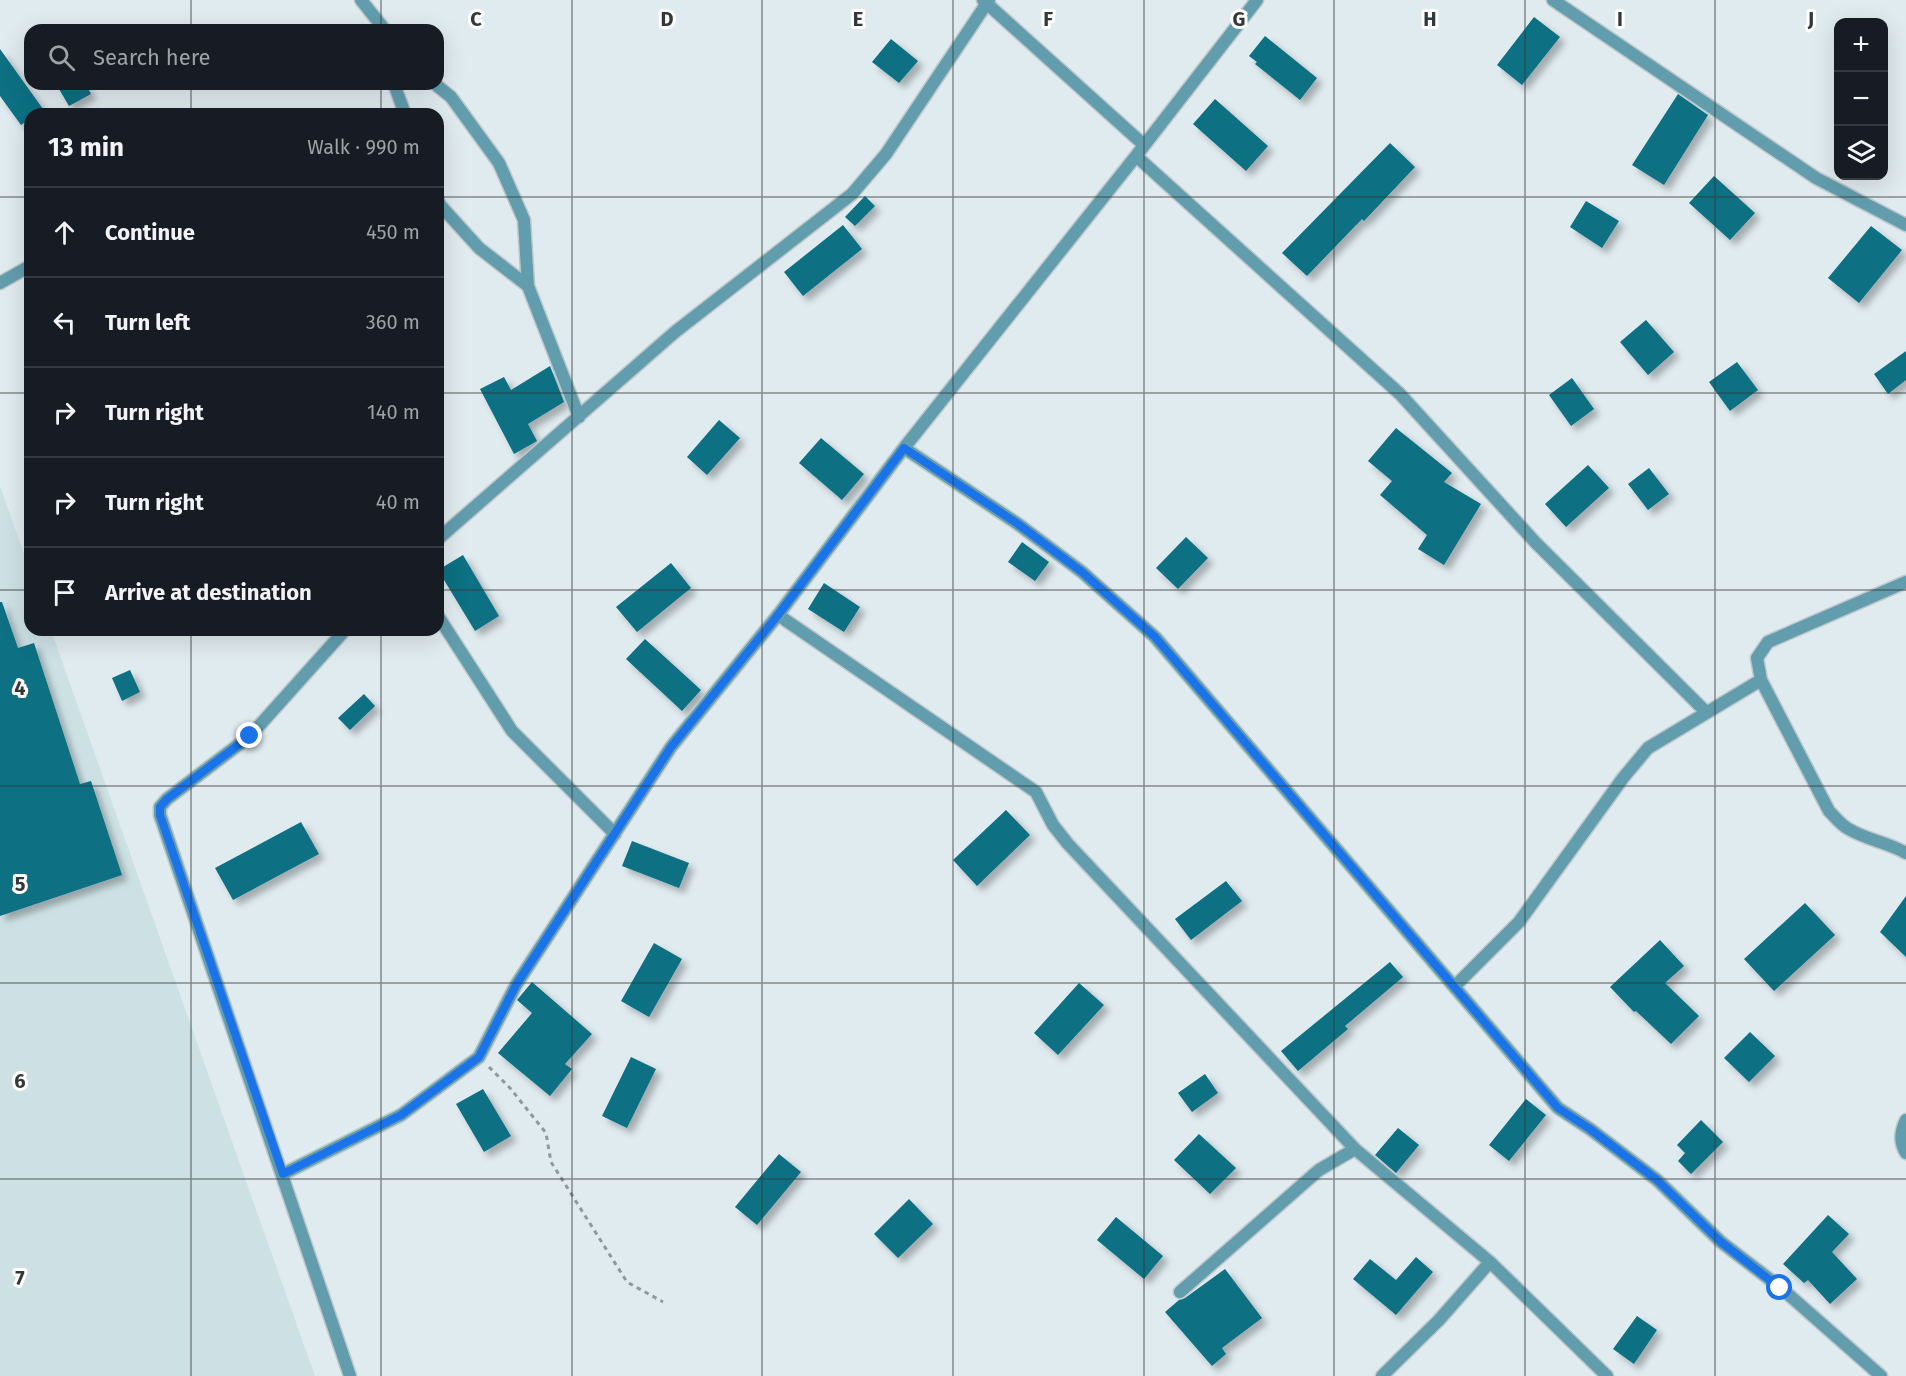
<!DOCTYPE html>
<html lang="en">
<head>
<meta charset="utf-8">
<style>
  body { margin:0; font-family:"Fira Sans",sans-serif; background:#20242c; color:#f1f3f6 }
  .controls { position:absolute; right:18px; top:18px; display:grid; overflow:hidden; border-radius:12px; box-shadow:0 6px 24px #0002 }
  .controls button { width:54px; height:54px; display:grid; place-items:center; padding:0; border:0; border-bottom:2px solid #363941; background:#171b24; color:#f1f3f6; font:30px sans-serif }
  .stop { position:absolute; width:18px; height:18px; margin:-14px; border:4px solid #1a73e8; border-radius:50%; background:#fff }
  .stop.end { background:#1a73e8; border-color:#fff; box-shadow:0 2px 6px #0008 }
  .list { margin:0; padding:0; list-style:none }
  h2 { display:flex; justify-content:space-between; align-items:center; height:78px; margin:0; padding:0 24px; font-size:26px }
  h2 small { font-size:20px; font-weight:400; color:#9ea1a6 }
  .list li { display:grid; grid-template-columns:39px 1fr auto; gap:18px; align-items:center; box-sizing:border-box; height:90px; padding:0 24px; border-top:2px solid #363941 }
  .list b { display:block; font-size:22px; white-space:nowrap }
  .list em { font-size:20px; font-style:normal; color:#9ea1a6 }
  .icon { flex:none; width:33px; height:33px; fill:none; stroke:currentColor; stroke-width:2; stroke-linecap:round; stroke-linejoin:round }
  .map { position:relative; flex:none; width:1906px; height:1376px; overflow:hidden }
  .search { position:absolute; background:#171b24; box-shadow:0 6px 24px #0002; left:24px; top:24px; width:420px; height:66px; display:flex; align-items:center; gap:15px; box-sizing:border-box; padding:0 21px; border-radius:18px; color:#9ea1a6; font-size:22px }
  .panel { position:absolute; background:#171b24; box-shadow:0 6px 24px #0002; left:24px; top:108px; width:420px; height:528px; border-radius:18px }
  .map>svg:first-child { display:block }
</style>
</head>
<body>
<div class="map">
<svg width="1906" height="1376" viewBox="0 0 1906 1376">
  <defs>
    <filter id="shadow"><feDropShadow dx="5.5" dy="5.5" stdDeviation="3" flood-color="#0004"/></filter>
  </defs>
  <rect width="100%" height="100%" fill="#e0ebef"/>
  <!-- built -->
  <path fill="#cde1e5" d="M0 486 30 571V630H51L315 1376H0Z"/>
  <!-- building -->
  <path fill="#0a6f83" filter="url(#shadow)" d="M1534 17 1560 37 1522 85 1497 65Z
    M1265 36 1317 78 1300 100 1255 64 1257 62 1249 56Z
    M891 39 918 61 899 83 872 62Z
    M0 49 43 109 37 114H30V119L21 125 0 96Z
    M56 84H86L91 94 69 106Z
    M1678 94 1708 115 1664 185 1632 165Z
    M1215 99 1268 146 1246 171 1193 124Z
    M1390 143 1415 167 1364 221 1362 219 1307 276 1282 253Z
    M1714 176 1755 213 1730 240 1689 203Z
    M865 196 875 206 855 226 845 217Z
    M1586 201 1619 221 1602 248 1570 227Z
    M843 225 862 249 803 296 784 272Z
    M1871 226 1902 250 1859 303 1828 278Z
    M1646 320 1674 352 1648 375 1620 342Z
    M1906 351V380L1888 394 1874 374Z
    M1737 362 1758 390 1730 411 1709 382Z
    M550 366 564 402 528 424 537 441 514 454 480 389 504 377 511 390Z
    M1572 378 1594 409 1571 426 1549 395Z
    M719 420 740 438 707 475 687 457Z
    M1396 428 1452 473 1444 482 1481 504 1444 565 1418 549 1427 535 1380 495 1392 481 1368 461Z
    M821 438 864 474 842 500 799 463Z
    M1588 465 1609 488 1566 527 1545 504Z
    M1649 468 1669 494 1648 510 1628 484Z
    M1186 537 1208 558 1178 589 1156 568Z
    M1022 542 1049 562 1035 581 1008 562Z
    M463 555 499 616 475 631 438 570Z
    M671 563 691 588 637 632 616 607Z
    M824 583 860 607 844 632 808 609Z
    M0 602H2L18 648 34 643 80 784 91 781 122 875 0 916Z
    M645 639 701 690 682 711 626 659Z
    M130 670 140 692 122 701 112 678Z
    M364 694 375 706 350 730 338 718Z
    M1006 810 1030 835 977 886 953 860Z
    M301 822 319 854 233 900 215 868Z
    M632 841 689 863 679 888 622 866Z
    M1226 881 1242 901 1191 940 1175 919Z
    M1906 896V957L1880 932Z
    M1805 903 1835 935 1774 991 1744 959Z
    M1660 940 1684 966 1665 983 1699 1016 1671 1044 1636 1011 1634 1012 1610 987Z
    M654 943 682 959 649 1017 621 1001Z
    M1390 962 1403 977 1345 1026 1348 1029 1298 1071 1281 1051Z
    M532 982 592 1034 565 1064 572 1069 550 1096 498 1053 532 1013 517 1000Z
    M1079 983 1104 1005 1058 1055 1034 1033Z
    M1750 1032 1775 1056 1749 1082 1724 1058Z
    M631 1057 656 1069 627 1128 602 1116Z
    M1205 1074 1218 1093 1192 1112 1178 1093Z
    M483 1089 511 1136 484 1152 456 1104Z
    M1526 1099 1546 1115 1509 1161 1489 1145Z
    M1701 1120 1723 1142 1691 1174 1678 1161 1685 1153 1677 1145Z
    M1398 1128 1419 1145 1396 1173 1375 1155Z
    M1199 1134 1236 1168 1210 1194 1174 1160Z
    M779 1154 801 1172 757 1225 735 1207Z
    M909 1199 933 1224 898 1258 874 1234Z
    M1828 1215 1849 1234 1832 1252 1857 1279 1830 1304 1808 1280 1804 1283 1783 1264Z
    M1116 1217 1163 1256 1144 1279 1097 1240Z
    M1416 1257 1433 1272 1396 1315 1353 1279 1370 1259 1396 1280Z
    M1225 1269 1262 1318 1222 1348 1226 1354 1212 1366 1165 1312 1179 1300 1185 1298Z
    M1637 1316 1657 1330 1634 1364 1613 1349Z"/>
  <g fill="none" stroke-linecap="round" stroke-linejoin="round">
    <defs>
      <path id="street" d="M361 0 385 30
        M983 0 1144 145
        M1553 0 1816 178 1906 225
        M394 84 405 114
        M435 84 451 97 499 163 524 220 528 286 579 417
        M1136 156 1400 394 1535 542 1706 712
        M438 200 440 205 479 248 528 286
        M0 283 30 266
        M904 448 1018 524 1082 572 1155 637 1558 1108 1590 1129 1657 1180 1721 1242 1781 1288 1881 1376
        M438 539 675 332 852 194 886 154 989 0
        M1906 582 1768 642 1757 658 1761 680 1829 811C1835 817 1840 824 1847 828 1866 840 1887 842 1906 853
        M778 615 1036 792 1053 825 1068 844 1355 1149 1490 1262 1607 1376
        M438 616 512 731 615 834
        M345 630 250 736 167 799 160 807V815L350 1376
        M1455 986 1519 922 1623 778 1648 748 1761 680
        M1906 1120C1900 1132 1899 1142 1906 1153
        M283 1174 401 1115 479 1057 516 985 671 747 778 615 904 448 1136 156 1257 0
        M1180 1292 1319 1170 1355 1149
        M1382 1376 1439 1320 1490 1262"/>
    </defs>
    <!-- street casing -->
    <use href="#street" stroke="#bec7cb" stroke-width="15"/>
    <!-- path -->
    <path stroke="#90989b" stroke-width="3" stroke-dasharray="4.5 4.5" stroke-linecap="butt" d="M489 1067 510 1088 546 1133 551 1162 627 1282 663 1302"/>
    <!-- street -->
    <use href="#street" stroke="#619dad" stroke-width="12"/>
  </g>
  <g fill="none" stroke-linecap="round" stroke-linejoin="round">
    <!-- route -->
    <path stroke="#1a73e8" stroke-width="8" d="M250 736 167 799 160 807V815L283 1174 401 1115 479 1057 516 985 671 747 778 615 904 448 1018 524 1082 572 1155 637 1558 1108 1590 1129 1657 1180 1721 1242 1780 1288"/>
  </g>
  <!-- grid -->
  <path fill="none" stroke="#343839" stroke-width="1.5" stroke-opacity="0.55" d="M191 0V30M381 0V30M572 0V1376M762 0V1376M953 0V1376M1144 0V1376M1334 0V1376M1525 0V1376M1715 0V1376M191 84V114M381 84V114M0 197H30M438 197H1906M0 393H30M438 393H1906M0 590H30M438 590H1906M191 630V1376M381 630V1376M0 786H1906M0 983H1906M0 1179H1906"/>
  <g font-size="20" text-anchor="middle" font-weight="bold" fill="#343839" stroke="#fff" stroke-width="6" stroke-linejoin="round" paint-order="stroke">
    <text x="476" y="26">C</text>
    <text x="667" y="26">D</text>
    <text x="858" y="26">E</text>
    <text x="1048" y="26">F</text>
    <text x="1239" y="26">G</text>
    <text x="1430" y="26">H</text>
    <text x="1620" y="26">I</text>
    <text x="1811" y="26">J</text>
    <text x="20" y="695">4</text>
    <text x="20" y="891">5</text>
    <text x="20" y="1088">6</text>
    <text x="20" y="1285">7</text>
  </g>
</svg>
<div class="controls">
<button>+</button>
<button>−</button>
<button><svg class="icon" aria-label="layers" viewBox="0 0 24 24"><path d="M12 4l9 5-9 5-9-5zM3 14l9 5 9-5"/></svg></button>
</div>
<div class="stop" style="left:1780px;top:1288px"></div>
<div class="stop end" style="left:250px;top:736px"></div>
<div class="search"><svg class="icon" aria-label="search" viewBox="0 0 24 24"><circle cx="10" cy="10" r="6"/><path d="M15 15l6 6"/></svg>Search here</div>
<section class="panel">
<h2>13 min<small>Walk · 990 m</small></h2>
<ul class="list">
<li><svg class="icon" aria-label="ahead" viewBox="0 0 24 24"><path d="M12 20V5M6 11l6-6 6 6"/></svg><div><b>Continue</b></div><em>450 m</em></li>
<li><svg class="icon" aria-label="left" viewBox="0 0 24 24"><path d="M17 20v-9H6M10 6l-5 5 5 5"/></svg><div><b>Turn left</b></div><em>360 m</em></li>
<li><svg class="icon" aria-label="right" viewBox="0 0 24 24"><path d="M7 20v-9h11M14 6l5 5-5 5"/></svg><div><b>Turn right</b></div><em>140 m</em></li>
<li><svg class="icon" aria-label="right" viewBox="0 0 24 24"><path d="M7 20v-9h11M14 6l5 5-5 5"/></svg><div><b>Turn right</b></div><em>40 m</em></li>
<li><svg class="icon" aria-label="arrive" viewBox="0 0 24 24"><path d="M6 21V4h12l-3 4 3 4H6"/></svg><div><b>Arrive at destination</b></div></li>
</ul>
</section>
</div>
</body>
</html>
